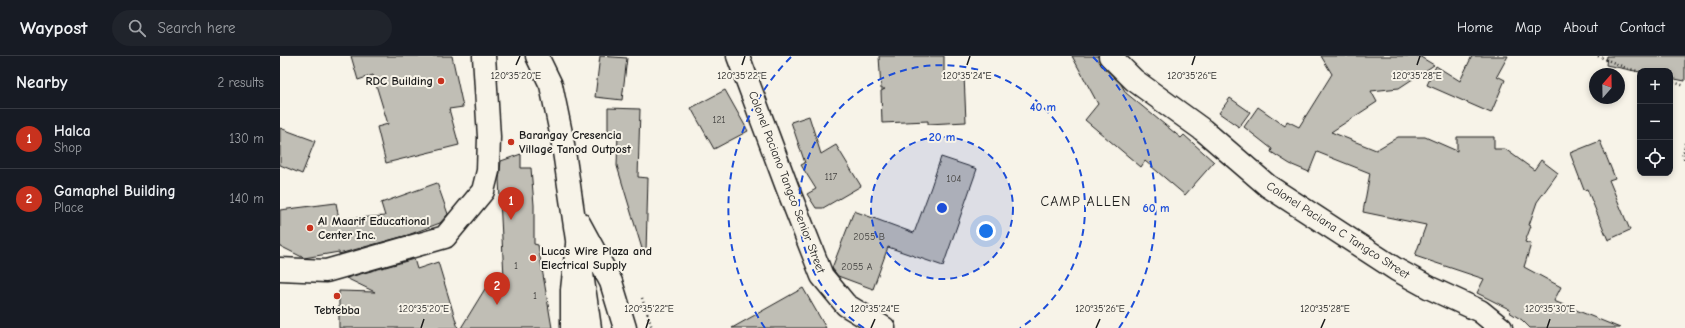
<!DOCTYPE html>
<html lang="en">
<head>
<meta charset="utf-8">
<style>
  body { margin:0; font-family:"Comic Neue",sans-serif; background:#20242c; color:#f1f3f6 }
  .controls { position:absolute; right:12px; top:12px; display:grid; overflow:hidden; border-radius:8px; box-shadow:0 2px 6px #0003 }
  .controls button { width:36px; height:36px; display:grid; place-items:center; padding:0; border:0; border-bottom:1px solid #363941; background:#171b24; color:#f1f3f6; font:20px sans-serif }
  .compass { position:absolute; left:1309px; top:12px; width:36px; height:36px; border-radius:50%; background:#171b24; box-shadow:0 2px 6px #0003; rotate:20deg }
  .you { position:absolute; left:706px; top:175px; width:14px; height:14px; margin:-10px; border:3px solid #fff; border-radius:50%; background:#1a73e8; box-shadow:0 0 0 6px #1a73e833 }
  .badge { display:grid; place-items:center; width:26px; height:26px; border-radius:50%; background:#c8321e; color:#fff; font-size:13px; font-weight:700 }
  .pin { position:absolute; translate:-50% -33px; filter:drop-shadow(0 1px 2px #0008) }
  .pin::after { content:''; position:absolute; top:21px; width:14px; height:12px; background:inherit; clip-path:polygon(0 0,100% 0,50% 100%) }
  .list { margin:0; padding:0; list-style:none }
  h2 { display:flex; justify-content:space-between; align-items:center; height:52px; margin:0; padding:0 16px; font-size:17px }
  h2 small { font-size:13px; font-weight:400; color:#9ea1a6 }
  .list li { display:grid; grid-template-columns:26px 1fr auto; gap:12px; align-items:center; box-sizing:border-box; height:60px; padding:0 16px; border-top:1px solid #363941 }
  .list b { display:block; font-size:15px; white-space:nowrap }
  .list p { margin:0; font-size:13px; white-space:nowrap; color:#9ea1a6 }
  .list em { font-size:13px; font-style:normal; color:#9ea1a6 }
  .icon { flex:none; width:22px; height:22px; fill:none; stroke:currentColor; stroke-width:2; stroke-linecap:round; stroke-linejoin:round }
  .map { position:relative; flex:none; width:1405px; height:272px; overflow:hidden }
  header { display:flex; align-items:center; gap:24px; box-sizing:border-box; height:56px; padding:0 20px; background:#171b24; border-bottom:1px solid #363941 }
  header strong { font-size:19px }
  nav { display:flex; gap:22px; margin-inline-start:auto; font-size:14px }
  .search { width:280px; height:36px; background:#20242c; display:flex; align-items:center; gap:10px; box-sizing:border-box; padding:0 14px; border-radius:22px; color:#9ea1a6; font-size:15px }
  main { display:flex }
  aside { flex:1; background:#171b24 }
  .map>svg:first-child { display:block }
</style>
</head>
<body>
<header>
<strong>Waypost</strong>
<div class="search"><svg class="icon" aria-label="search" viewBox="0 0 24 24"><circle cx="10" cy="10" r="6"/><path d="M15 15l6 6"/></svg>Search here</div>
<nav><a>Home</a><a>Map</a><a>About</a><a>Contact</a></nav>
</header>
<main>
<aside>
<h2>Nearby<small>2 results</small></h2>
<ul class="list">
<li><span class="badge">1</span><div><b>Halca</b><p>Shop</p></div><em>130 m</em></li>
<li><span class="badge">2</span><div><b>Gamaphel Building</b><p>Place</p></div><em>140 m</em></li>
</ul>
</aside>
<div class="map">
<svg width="1405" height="272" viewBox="0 0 1405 272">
  <rect width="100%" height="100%" fill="#f7f3e8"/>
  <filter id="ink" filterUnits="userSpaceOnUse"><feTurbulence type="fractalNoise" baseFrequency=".025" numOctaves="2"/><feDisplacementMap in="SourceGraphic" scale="8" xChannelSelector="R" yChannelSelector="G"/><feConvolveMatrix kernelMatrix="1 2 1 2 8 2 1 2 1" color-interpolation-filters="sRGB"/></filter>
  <g filter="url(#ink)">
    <!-- building -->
    <path fill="#c0beb5" stroke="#1c1c1c" d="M71 0H172L183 51 169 53 179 89 106 107 97 71 108 68 93 19 78 24Z
      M320 0 347 2 342 44 315 41Z
      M599 0H664V20L684 19 686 66 648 68V65L602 67 601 35 605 33H601Z
      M792 0H818L821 9 841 28 846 37 901 82 904 79 934 106 905 139 865 105 861 111 805 64 818 48Z
      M1041 0H1139L1154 9 1119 32 1091 35 1097 46 1051 76 1096 94 1118 81H1145L1177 95V81H1214V93H1225L1254 114 1261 104 1278 117 1257 146 1249 169 1251 170 1245 186 1251 188 1244 211 1281 231 1274 245 1340 272H1250L1242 264 1229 256 1231 254 1197 237 1204 223 1135 200 1146 169 1083 156 1090 117 1037 96 1029 116 1010 108 991 96 992 93 964 71 978 51 1005 70 1007 65 1019 71 1052 18Z
      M1192 0H1228L1217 20 1225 24 1211 57 1147 29 1156 10 1180 25Z
      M1327 0H1405V25L1390 22V15L1360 16 1326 9Z
      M445 34 468 75 434 93 411 52Z
      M950 42 970 56 959 71 939 57Z
      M328 52 360 53 358 121 368 122 366 196H363L337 110 338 77H328Z
      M529 60 541 98 556 89 581 130 543 152H536L527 138 536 133 521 109 525 107 511 66Z
      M0 72 35 85 22 118 0 109Z
      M1320 85 1335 122 1329 124 1350 174 1328 184 1307 133 1304 134 1290 97Z
      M241 98V112H251L254 149V188L258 189 272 272H181L211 223 224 221 219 123 221 105Z
      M661 101 697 113 663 210 608 191 593 233 558 220 552 212 574 155 634 177 651 131Z
      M157 127 168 158 160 167 128 179 59 198V196L24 202 0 190V154L56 147 59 163 105 160 101 147Z
      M134 203 137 213 158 206 178 272H59V235L95 236 66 222Z
      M523 232 546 272H452Z"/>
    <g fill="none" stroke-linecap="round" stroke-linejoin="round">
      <defs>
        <path id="minor" d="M458 0 507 131 542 220 566 249 604 272
          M830 0 854 24 923 74 988 130 1117 214 1150 232 1200 255 1221 272
          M0 213 46 215 165 181 203 135 208 115 209 81 204 0"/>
        <path id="major" d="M257 0 271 29 282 82 310 272
          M299 167 331 226 345 272"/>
        <path id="highway" d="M292 272V234L297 189"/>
      </defs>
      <!-- minor casing -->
      <use href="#minor" stroke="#1c1c1c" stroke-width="25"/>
      <!-- major casing -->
      <use href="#major" stroke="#1c1c1c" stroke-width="25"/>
      <!-- highway casing -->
      <use href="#highway" stroke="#1c1c1c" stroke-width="25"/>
      <!-- path -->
      <path stroke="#1c1c1c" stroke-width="2.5" stroke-dasharray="1 3" stroke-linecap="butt" d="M1318 0 1344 11 1360 16
        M1390 25 1405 30
        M1405 87 1404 95 1402 97 1405 105
        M362 242 372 272"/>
      <!-- minor -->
      <use href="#minor" stroke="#f7f3e8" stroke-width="22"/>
      <!-- major -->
      <use href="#major" stroke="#f7f3e8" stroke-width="22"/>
      <!-- highway -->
      <use href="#highway" stroke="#f7f3e8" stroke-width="22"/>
    </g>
  </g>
  <!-- ticks -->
  <path fill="none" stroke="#1c1c1c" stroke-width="1.5" d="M236 9 240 0M462 9 465 0M687 9 690 0M912 9 915 0M1137 9 1140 0M141 272 144 263M366 272 369 263M591 272 595 263M816 272 820 263M1041 272 1045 263M1267 272 1270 263"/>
  <!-- distance rings -->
  <circle cx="662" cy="152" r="71" fill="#1d4ed8" fill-opacity=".12"/>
  <g fill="none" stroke="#1d4ed8" stroke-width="2" stroke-dasharray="7 5">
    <circle cx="662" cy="152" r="71"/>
    <path d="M584 272A143 143 0 1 1 740 272"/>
    <path d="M485 272A214 214 0 0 1 511 1M813 1A214 214 0 0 1 839 272"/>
  </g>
  <!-- markers -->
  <g fill="#c8321e" stroke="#f7f3e8" stroke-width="1.5">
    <circle cx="161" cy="25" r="4"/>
    <circle cx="231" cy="86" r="4"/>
    <circle cx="30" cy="172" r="4"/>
    <circle cx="253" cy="202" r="4"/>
    <circle cx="57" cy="240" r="4"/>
  </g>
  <g text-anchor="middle" stroke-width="4" stroke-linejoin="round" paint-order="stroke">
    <!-- number labels -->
    <g font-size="10" fill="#454442">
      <text x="439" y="67">121</text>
      <text x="551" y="124">117</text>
      <text x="674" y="126">104</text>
      <text x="589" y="184">2055 B</text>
      <text x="236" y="213">1</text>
      <text x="577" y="214">2055 A</text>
      <text x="255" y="243">1</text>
    </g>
    <!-- poi labels -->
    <g font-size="12" font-weight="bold" fill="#1c1c1c" stroke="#f7f3e8" text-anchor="start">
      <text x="153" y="29" text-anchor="end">RDC Building</text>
      <text x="239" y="83">Barangay Cresencia<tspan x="239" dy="14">Village Tanod Outpost</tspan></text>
      <text x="38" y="169">Al Maarif Educational<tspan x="38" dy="14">Center Inc.</tspan></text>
      <text x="261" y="199">Lucas Wire Plaza and<tspan x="261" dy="14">Electrical Supply</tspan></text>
      <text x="57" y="258" text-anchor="middle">Tebtebba</text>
    </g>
    <!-- street labels -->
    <g font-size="12" fill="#1c1c1c" stroke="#f7f3e8">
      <text transform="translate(507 126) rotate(69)" y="4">Colonel Paciano Tangco Senior Street</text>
      <text transform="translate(1058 174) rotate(33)" y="4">Colonel Paciana C Tangco Street</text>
    </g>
    <!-- quarter labels -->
    <g font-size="14" letter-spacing="1" fill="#1c1c1c" stroke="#f7f3e8">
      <text x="806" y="150">CAMP ALLEN</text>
    </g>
  </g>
  <g font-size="10" text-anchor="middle" fill="#1c1c1c" stroke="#f7f3e8" stroke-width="4" stroke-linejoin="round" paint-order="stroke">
    <text x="236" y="23">120°35'20"E</text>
    <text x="462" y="23">120°35'22"E</text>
    <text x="687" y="23">120°35'24"E</text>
    <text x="912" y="23">120°35'26"E</text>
    <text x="1137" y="23">120°35'28"E</text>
    <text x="144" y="256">120°35'20"E</text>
    <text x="369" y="256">120°35'22"E</text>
    <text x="595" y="256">120°35'24"E</text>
    <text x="820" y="256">120°35'26"E</text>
    <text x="1045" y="256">120°35'28"E</text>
    <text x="1270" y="256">120°35'30"E</text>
  </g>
  <circle cx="662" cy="152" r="6" fill="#1d4ed8" stroke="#f7f3e8" stroke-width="2"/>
  <g font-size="12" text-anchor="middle" font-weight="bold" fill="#1d4ed8" stroke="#f7f3e8" stroke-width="4" stroke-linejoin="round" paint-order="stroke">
    <text x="763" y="55">40 m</text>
    <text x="662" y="85">20 m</text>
    <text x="876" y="156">60 m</text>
  </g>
</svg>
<div class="controls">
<button>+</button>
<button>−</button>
<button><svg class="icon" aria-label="locate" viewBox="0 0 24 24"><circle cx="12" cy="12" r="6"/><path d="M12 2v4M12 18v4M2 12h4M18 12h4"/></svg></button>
</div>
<svg class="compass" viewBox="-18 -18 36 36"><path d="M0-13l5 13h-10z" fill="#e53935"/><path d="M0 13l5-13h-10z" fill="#9ea1a6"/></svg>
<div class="you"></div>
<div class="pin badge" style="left:231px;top:164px">1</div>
<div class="pin badge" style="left:217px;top:249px">2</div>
</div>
</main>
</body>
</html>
